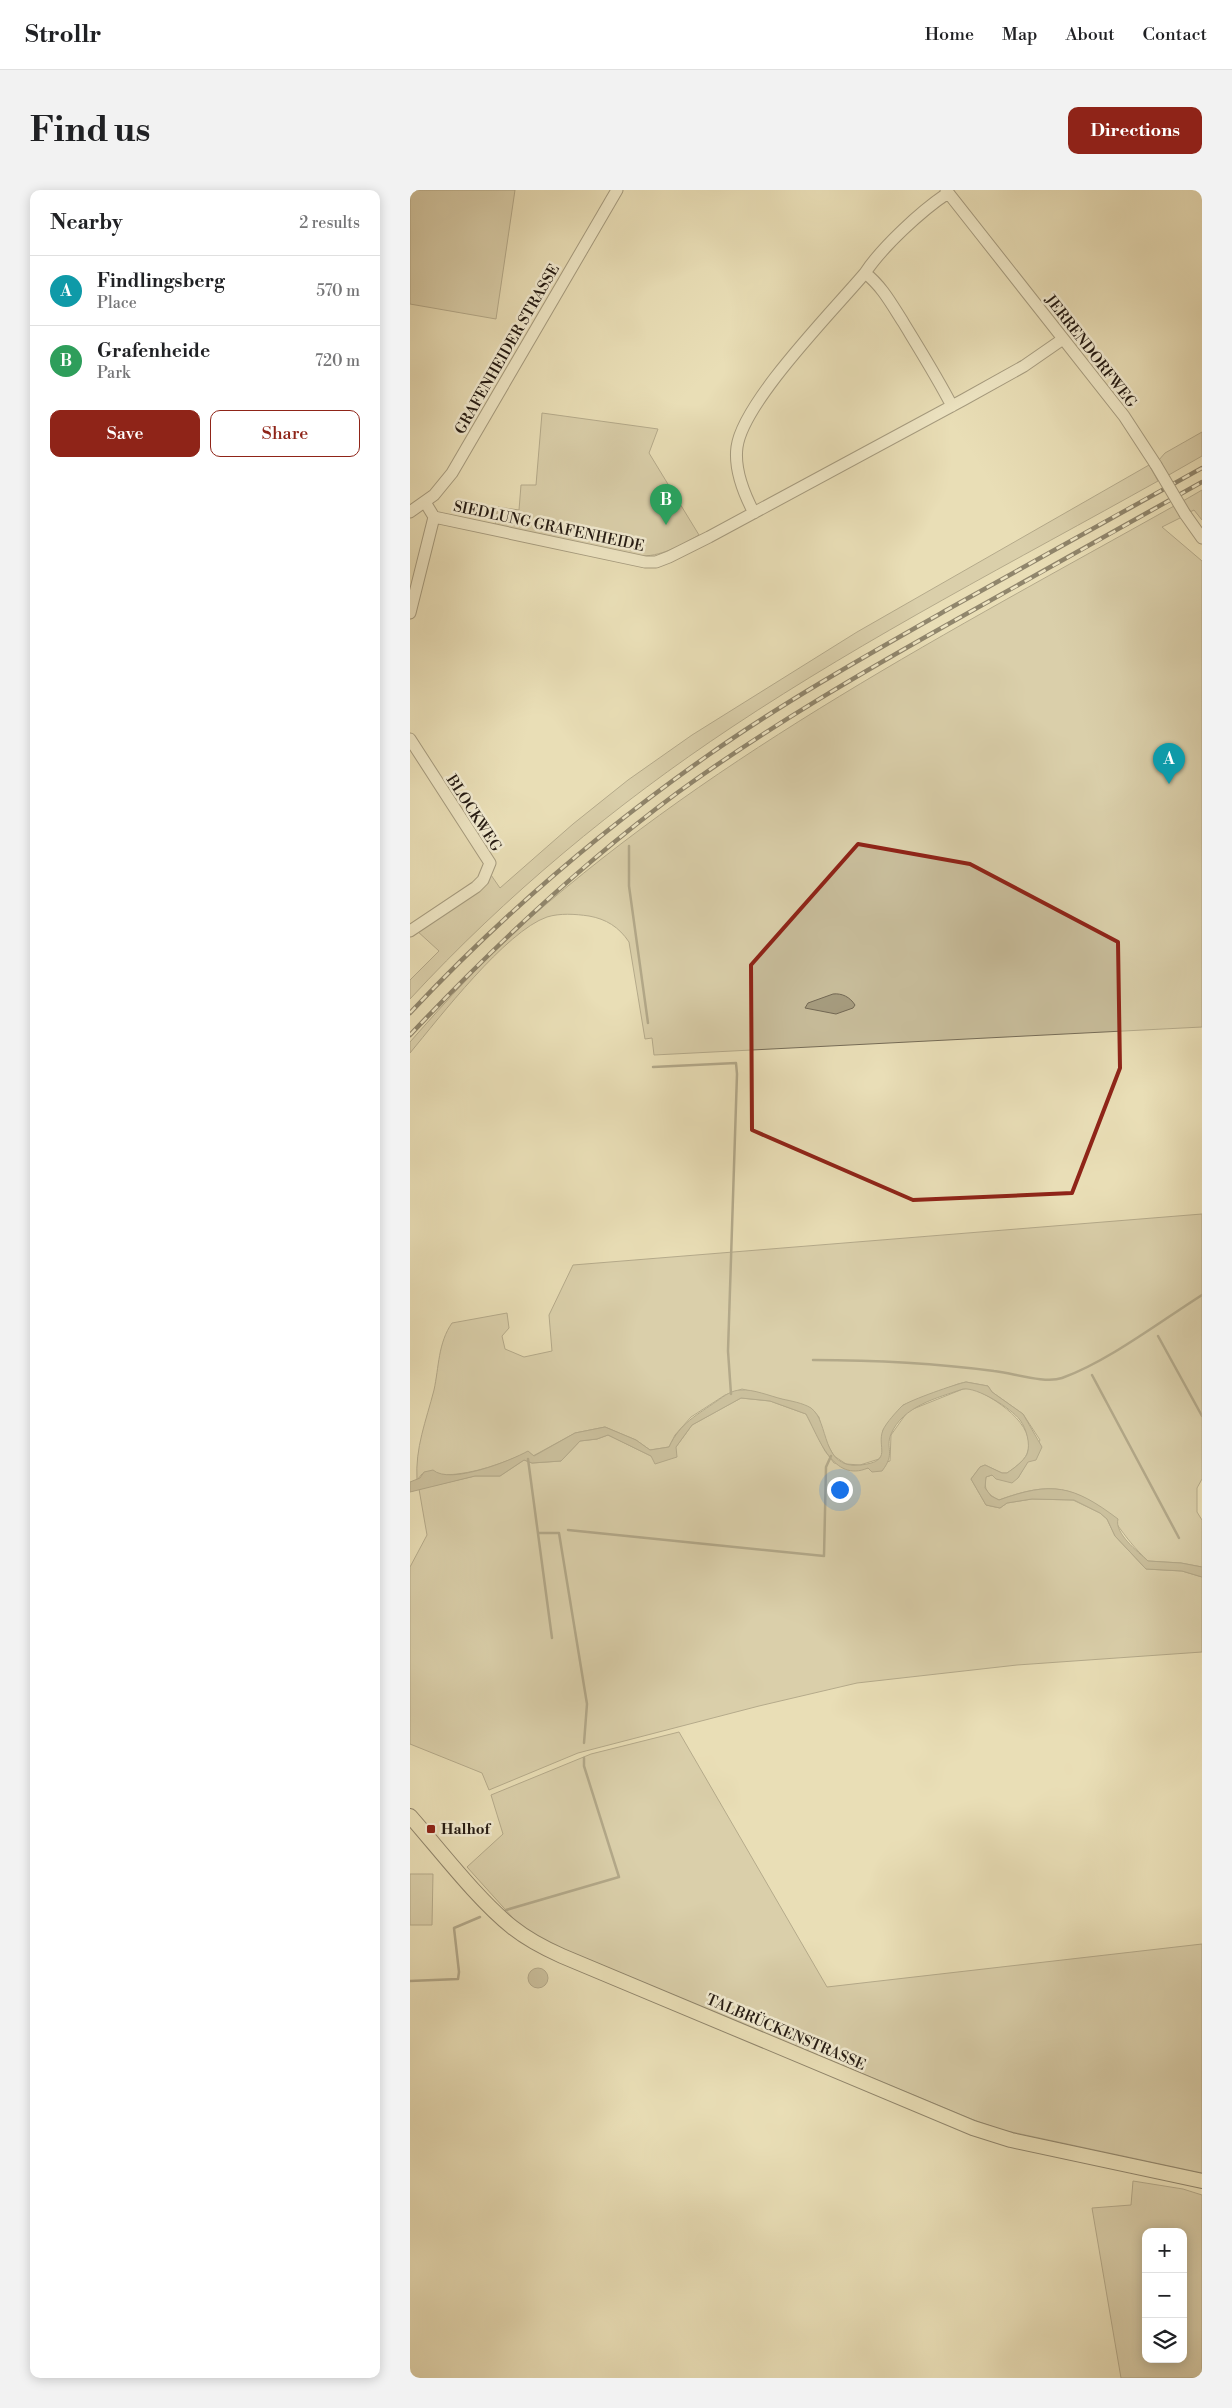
<!DOCTYPE html>
<html lang="en">
<head>
<meta charset="utf-8">
<style>
  body { margin:0; font-family:"Libre Bodoni",serif; background:#f2f2f2; color:#202124 }
  .controls { position:absolute; right:15px; bottom:15px; display:grid; overflow:hidden; border-radius:10px; box-shadow:0 2px 12px #0003 }
  .controls button { width:45px; height:45px; display:grid; place-items:center; padding:0; border:0; border-bottom:1px solid #e0e0e0; background:#fff; color:#202124; font:25px sans-serif }
  .you { position:absolute; left:429px; top:1299px; width:18px; height:18px; margin:-12px; border:4px solid #fff; border-radius:50%; background:#1a73e8; box-shadow:0 0 0 8px #1a73e833 }
  .badge { display:grid; place-items:center; width:32px; height:32px; border-radius:50%; background:#8f2418; color:#fff; font-size:16px; font-weight:700 }
  .pin { position:absolute; translate:-50% -41px; filter:drop-shadow(0 1px 2px #0008) }
  .pin::after { content:''; position:absolute; top:26px; width:18px; height:15px; background:inherit; clip-path:polygon(0 0,100% 0,50% 100%) }
  .list { margin:0; padding:0; list-style:none }
  h2 { display:flex; justify-content:space-between; align-items:center; height:65px; margin:0; padding:0 20px; font-size:21px }
  h2 small { font-size:16px; font-weight:400; color:#757577 }
  .list li { display:grid; grid-template-columns:32px 1fr auto; gap:15px; align-items:center; box-sizing:border-box; height:70px; padding:0 20px; border-top:1px solid #e0e0e0 }
  .list b { display:block; font-size:19px; white-space:nowrap }
  .list p { margin:0; font-size:16px; white-space:nowrap; color:#757577 }
  .list em { font-size:16px; font-style:normal; color:#757577 }
  .actions { display:flex; gap:10px; padding:15px 20px }
  .actions a { flex:1; padding:11px 0; border:1px solid #8f2418; border-radius:10px; text-align:center; font-size:18px; color:#8f2418 }
  .actions .main { background:#8f2418; color:#fff }
  .icon { flex:none; width:28px; height:28px; fill:none; stroke:currentColor; stroke-width:2; stroke-linecap:round; stroke-linejoin:round }
  .map { position:relative; flex:none; width:792px; height:2188px; overflow:hidden; border-radius:10px }
  header { display:flex; align-items:center; gap:30px; box-sizing:border-box; height:70px; padding:0 25px; background:#fff; border-bottom:1px solid #e0e0e0 }
  header strong { font-size:24px }
  nav { display:flex; gap:28px; margin-inline-start:auto; font-size:18px }
  .intro { display:flex; align-items:center; justify-content:space-between; box-sizing:border-box; height:120px; padding:0 30px }
  h1 { margin:0; font-size:35px }
  .button { padding:12px 22px; border-radius:10px; background:#8f2418; color:#fff; font-size:18px; font-weight:700 }
  main { display:flex; gap:30px; padding:0 30px }
  aside { flex:1; background:#fff; border-radius:10px; box-shadow:0 2px 12px #0003 }
  .map>svg:first-child { display:block }
</style>
</head>
<body>
<header>
<strong>Strollr</strong>
<nav><a>Home</a><a>Map</a><a>About</a><a>Contact</a></nav>
</header>
<div class="intro"><h1>Find us</h1><a class="button">Directions</a></div>
<main>
<aside>
<h2>Nearby<small>2 results</small></h2>
<ul class="list">
<li><span class="badge" style="background:#0f9aa8">A</span><div><b>Findlingsberg</b><p>Place</p></div><em>570 m</em></li>
<li><span class="badge" style="background:#2e9e5b">B</span><div><b>Grafenheide</b><p>Park</p></div><em>720 m</em></li>
</ul>
<div class="actions"><a class="main">Save</a><a>Share</a></div>
</aside>
<div class="map">
<svg width="792" height="2188" viewBox="0 0 792 2188">
  <rect width="100%" height="100%" fill="#e9deb7"/>
  <filter id="stains"><feTurbulence type="fractalNoise" baseFrequency=".004" numOctaves="4"/><feColorMatrix values="0 0 0 0 .2 0 0 0 0 .09 0 0 0 0 .02 0 0 0 .5 -.17"/></filter>
  <radialGradient id="worn" r=".72"><stop offset=".6" stop-color="#630" stop-opacity="0"/><stop offset="1" stop-color="#630" stop-opacity=".3"/></radialGradient>
  <!-- green -->
  <path fill="#c8bd9b" stroke="#766c57" fill-rule="evenodd" d="M0 0H105L86 129 0 114Z
    M132 223 248 239 239 263 289 345C269 356 251 367 228 366L85 335 88 317 109 320 111 295H126Z
    M792 242V266L757 286 748 271 755 263Z
    M739 275 748 291C605 371 459 446 322 537 206 614 95 706 0 809V790L29 761 6 740 69 701 81 685 90 698 163 634 218 590 282 545 447 442Z
    M792 300V330L784 320 780 322 773 311Z
    M764 316 772 327 752 337 792 371V837L244 865 242 848 235 849 219 752C209 737 196 729 179 726 165 724 150 723 137 727 96 741 29 828 0 863V852C37 810 76 767 118 730 311 560 541 441 764 316Z
    M792 1024V1289L787 1298V1322L792 1330V1377L771 1373 738 1371C725 1359 716 1347 706 1333 699 1323 690 1317 680 1311 649 1292 622 1298 589 1310 578 1305 573 1299 576 1287L582 1285 608 1288 630 1250 613 1224 582 1202 578 1196 556 1192 548 1194 493 1215 473 1240V1264L469 1269 450 1275 436 1274 424 1266 414 1248 409 1227 402 1219 382 1212 332 1199 315 1205 281 1227 265 1245 259 1257 240 1260 226 1250 195 1237 165 1243 123 1266 119 1262C93 1273 65 1284 35 1285 28 1285 20 1284 12 1284L7 1290C5 1258 16 1231 24 1200 29 1177 28 1153 42 1133L97 1123 99 1138 92 1146 95 1159 114 1167 142 1161 139 1125 163 1075Z
    M561 1198C582 1206 629 1235 617 1264 614 1271 603 1279 597 1283H592L575 1275 570 1277 561 1289 576 1315 590 1318 597 1313 622 1309 663 1310 690 1323 697 1329 705 1346 736 1379 772 1381 792 1387V1462L607 1475 447 1493 349 1516 168 1563 79 1600 72 1583 0 1554V1377L17 1345 9 1299 65 1286H90L114 1270 122 1273 151 1271 170 1251 187 1249 198 1245 241 1266 266 1257 282 1235 331 1208 360 1211 396 1224 415 1261 424 1273 458 1278 480 1271 481 1245 498 1221 553 1199Z
    M269 1542 417 1797 792 1754V1983L592 1940 561 1929 129 1749 111 1737 57 1677 93 1644 81 1605 181 1564Z
    M0 1684H23L22 1735H0Z
    M723 1991 773 1999 792 2005V2188H711L682 2018 721 2015ZM736 2042H773V2169H736Z"/>
  <!-- water -->
  <path fill="#a69c7f" stroke="#726854" d="M423 804C432 803 440 807 445 815L443 818 426 824 395 818 398 813Z
    M556 1192 578 1196 582 1202 613 1224 632 1257 626 1270 618 1272 608 1288 602 1293 586 1289 582 1285 576 1287 575 1298 581 1306 589 1310C642 1291 663 1295 708 1329 704 1343 728 1362 738 1371L771 1373 792 1377V1387L772 1381 736 1379 705 1346 697 1329 690 1323 664 1310 622 1309 597 1313 590 1318 576 1315 561 1289 570 1277 575 1275 592 1283H597C603 1279 614 1271 617 1264 621 1254 616 1238 610 1230 601 1218 567 1197 553 1199 527 1208 493 1216 481 1244 475 1259 486 1263 472 1281L462 1282 458 1278C423 1293 409 1248 396 1224L360 1211 331 1208 282 1235 266 1257 267 1267 245 1274 241 1266 198 1245 187 1249 170 1251 151 1271 122 1273 114 1270 90 1286H65L0 1302V1292L10 1288 14 1282 23 1280C40 1295 100 1271 118 1261L124 1266 165 1243 195 1237 226 1250 240 1260 259 1257C270 1233 287 1225 307 1211 314 1206 322 1200 331 1200 343 1199 360 1206 372 1209 381 1211 393 1213 401 1218 420 1232 410 1280 451 1275 484 1271 466 1257 473 1240 476 1233 487 1221 492 1216 500 1210 546 1194 556 1192Z
    M118 1788a10 10 0 1 1 20 0a10 10 0 1 1-20 0Z"/>
  <g fill="none" stroke-linecap="round" stroke-linejoin="round">
    <!-- stream -->
    <path stroke="#726854" stroke-width="2.5" d="M219 656V696L238 833
      M243 877 326 873 327 884 318 1161 321 1204
      M748 1146 792 1226
      M403 1170C465 1170 523 1173 584 1181 603 1183 635 1194 652 1188 697 1172 751 1131 792 1105
      M682 1185 769 1348
      M118 1269 142 1448
      M158 1340 414 1366 416 1277 421 1266
      M128 1343H149L177 1514 174 1553
      M96 1720 209 1687 174 1576V1568
      M0 1791 48 1789 49 1782 44 1738 70 1727"/>
    <defs>
      <path id="minor" d="M536 0 714 226 746 275
        M455 83C472 57 512 20 538 3
        M15 312 24 327 235 372H246L259 367 299 347 553 210 614 176 653 149
        M0 322 24 305 42 283 207 0
        M344 323C334 304 324 279 327 257 333 212 423 121 455 83 472 96 482 115 493 132 510 160 527 187 542 216
        M775 324 792 348
        M0 423 24 327
        M0 549 80 673 73 690 66 697 0 741"/>
      <path id="major" d="M0 1626C30 1660 67 1709 102 1737 117 1749 134 1758 152 1766L563 1938 601 1950 792 1991"/>
    </defs>
    <!-- minor casing -->
    <use href="#minor" stroke="#564c3c" stroke-width="13"/>
    <!-- major casing -->
    <use href="#major" stroke="#251b13" stroke-width="16"/>
    <!-- minor -->
    <use href="#minor" stroke="#f1ead0" stroke-width="11"/>
    <!-- major -->
    <use href="#major" stroke="#e9deb7" stroke-width="14"/>
    <defs>
      <path id="rail" d="M0 823C90 727 189 642 297 566 375 511 459 464 542 417 625 371 708 324 792 278
        M0 845C83 757 170 675 267 603 359 536 458 479 558 423 636 380 714 336 792 292"/>
    </defs>
    <!-- rail casing -->
    <use href="#rail" stroke="#251b13" stroke-width="4.5"/>
    <!-- rail -->
    <use href="#rail" stroke="#f1ead0" stroke-width="2.5" stroke-dasharray="8" stroke-linecap="butt"/>
    <defs>
      <path id="minor-bridge" d="M746 275 775 324"/>
    </defs>
    <!-- minor-bridge casing -->
    <use href="#minor-bridge" stroke="#564c3c" stroke-width="13" stroke-linecap="butt"/>
    <!-- minor-bridge -->
    <use href="#minor-bridge" stroke="#f1ead0" stroke-width="11"/>
  </g>
  <!-- marked area -->
  <path d="M0 0H792V2188H0ZM448 654 560 674 708 752 710 878 662 1003 503 1010 342 940 341 775Z" fill="#e9deb7" fill-opacity=".55" fill-rule="evenodd"/>
  <path fill="none" stroke="#8f2418" stroke-width="4" stroke-linejoin="round" d="M448 654 560 674 708 752 710 878 662 1003 503 1010 342 940 341 775Z"/>
  <!-- markers -->
  <rect fill="#8f2418" stroke="#f1ead0" stroke-width="2" x="16" y="1634" width="10" height="10" rx="2.5"/>
  <g text-anchor="middle" stroke-width="5" stroke-linejoin="round" paint-order="stroke">
    <!-- street labels -->
    <g font-size="15" fill="#251b13" stroke="#f1ead0">
      <text transform="translate(97 159) rotate(-60)" y="5">GRAFENHEIDER STRASSE</text>
      <text transform="translate(681 161) rotate(52)" y="5">JERRENDORFWEG</text>
      <text transform="translate(139 336) rotate(12)" y="5">SIEDLUNG GRAFENHEIDE</text>
      <text transform="translate(64 623) rotate(57)" y="5">BLOCKWEG</text>
      <text transform="translate(376 1842) rotate(23)" y="5">TALBRÜCKENSTRASSE</text>
    </g>
    <!-- poi labels -->
    <g font-size="15" font-weight="bold" fill="#251b13" stroke="#f1ead0" text-anchor="start">
      <text x="31" y="1644">Halhof</text>
    </g>
  </g>
  <rect width="100%" height="100%" filter="url(#stains)"/>
  <rect width="100%" height="100%" fill="url(#worn)"/>
</svg>
<div class="controls">
<button>+</button>
<button>−</button>
<button><svg class="icon" aria-label="layers" viewBox="0 0 24 24"><path d="M12 4l9 5-9 5-9-5zM3 14l9 5 9-5"/></svg></button>
</div>
<div class="you"></div>
<div class="pin badge" style="left:759px;top:594px;background:#0f9aa8">A</div>
<div class="pin badge" style="left:256px;top:335px;background:#2e9e5b">B</div>
</div>
</main>
</body>
</html>
